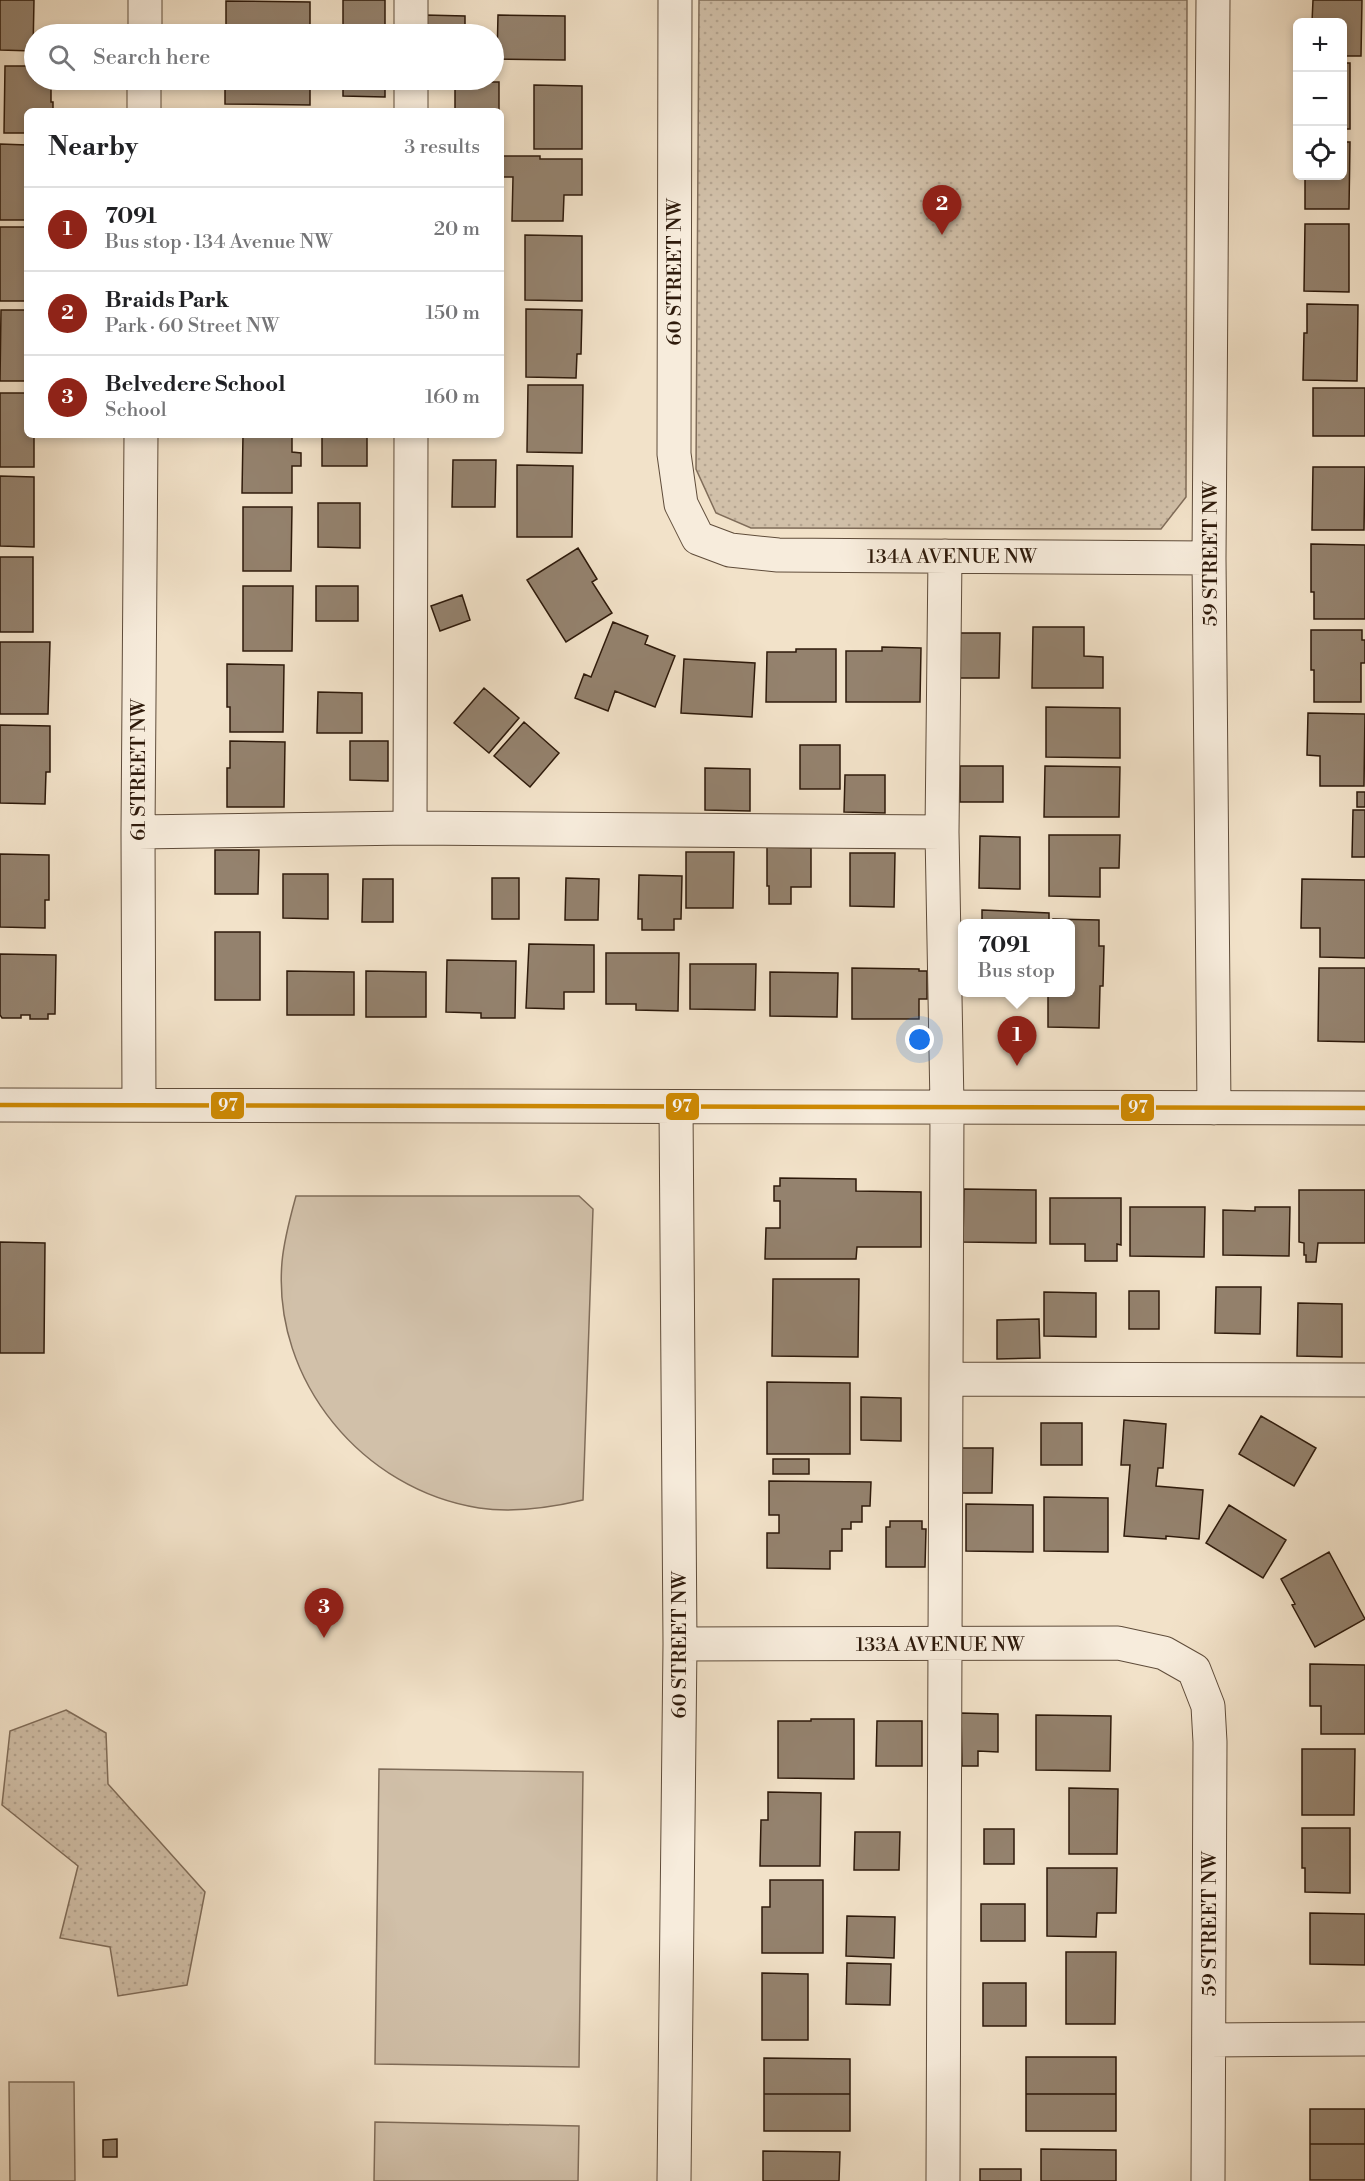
<!DOCTYPE html>
<html lang="en">
<head>
<meta charset="utf-8">
<style>
  body { margin:0; font-family:"Libre Bodoni",serif; background:#f6f6f6; color:#202124 }
  .controls { position:absolute; right:18px; top:18px; display:grid; overflow:hidden; border-radius:9px; box-shadow:0 3px 9px #0003 }
  .controls button { width:54px; height:54px; display:grid; place-items:center; padding:0; border:0; border-bottom:2px solid #e0e0e0; background:#fff; color:#202124; font:30px sans-serif }
  .you { position:absolute; left:920px; top:1040px; width:21px; height:21px; margin:-15px; border:4px solid #fff; border-radius:50%; background:#1a73e8; box-shadow:0 0 0 9px #1a73e833 }
  .badge { display:grid; place-items:center; width:39px; height:39px; border-radius:50%; background:#8f2418; color:#fff; font-size:20px; font-weight:700 }
  .pin { position:absolute; translate:-50% -50px; filter:drop-shadow(0 2px 3px #0008) }
  .pin::after { content:''; position:absolute; top:32px; width:21px; height:18px; background:inherit; clip-path:polygon(0 0,100% 0,50% 100%) }
  .popup { position:absolute; left:958px; top:919px; width:117px; height:78px; box-sizing:border-box; display:grid; place-content:center; border-radius:9px; background:#fff; filter:drop-shadow(0 2px 4px #0005); font-size:20px; white-space:nowrap; color:#757577 }
  .popup b { font-size:22px; color:#202124 }
  .popup::after { content:''; position:absolute; left:50%; top:100%; margin-left:-12px; border:12px solid transparent; border-top-color:#fff }
  .list { margin:0; padding:0; list-style:none }
  h2 { display:flex; justify-content:space-between; align-items:center; height:78px; margin:0; padding:0 24px; font-size:26px }
  h2 small { font-size:20px; font-weight:400; color:#757577 }
  .list li { display:grid; grid-template-columns:39px 1fr auto; gap:18px; align-items:center; box-sizing:border-box; height:84px; padding:0 24px; border-top:2px solid #e0e0e0 }
  .list b { display:block; font-size:22px; white-space:nowrap }
  .list p { margin:0; font-size:20px; white-space:nowrap; color:#757577 }
  .list em { font-size:20px; font-style:normal; color:#757577 }
  .icon { flex:none; width:33px; height:33px; fill:none; stroke:currentColor; stroke-width:2; stroke-linecap:round; stroke-linejoin:round }
  .map { position:relative; flex:none; width:1365px; height:2181px; overflow:hidden }
  .search { position:absolute; background:#fff; box-shadow:0 3px 9px #0003; left:24px; top:24px; width:480px; height:66px; display:flex; align-items:center; gap:15px; box-sizing:border-box; padding:0 21px; border-radius:33px; color:#757577; font-size:22px }
  .panel { position:absolute; background:#fff; box-shadow:0 3px 9px #0003; left:24px; top:108px; width:480px; height:330px; border-radius:9px }
  .map>svg:first-child { display:block }
</style>
</head>
<body>
<div class="map">
<svg width="1365" height="2181" viewBox="0 0 1365 2181">
  <defs>
    <pattern id="green-dots" width="8" height="8" patternUnits="userSpaceOnUse" patternTransform="scale(1.5)"><rect width="8" height="8" fill="#d1c0a9"/><path d="M2 2h.1M6 6h.1" fill="none" stroke="#b4a490" stroke-width="1.8" stroke-linecap="round"/></pattern>
  </defs>
  <rect width="100%" height="100%" fill="#f2e2c9"/>
  <filter id="stains"><feTurbulence type="fractalNoise" baseFrequency=".00333" numOctaves="4"/><feColorMatrix values="0 0 0 0 .2 0 0 0 0 .09 0 0 0 0 .02 0 0 0 .5 -.17"/></filter>
  <radialGradient id="worn" r=".72"><stop offset=".6" stop-color="#630" stop-opacity="0"/><stop offset="1" stop-color="#630" stop-opacity=".3"/></radialGradient>
  <!-- green -->
  <path fill="url(#green-dots)" stroke="#806d5a" stroke-width="1.5" d="M699 0H1187L1186 497 1161 529 751 528 716 513 696 469Z
    M66 1710 106 1733 108 1784 205 1892 187 1985 118 1996 110 1947 60 1938 78 1866 2 1805 10 1731Z"/>
  <!-- pitch -->
  <path fill="#d1c0a9" stroke="#806d5a" stroke-width="1.5" d="M296 1196H579L593 1209 583 1500C549 1508 514 1513 479 1508 363 1490 272 1381 282 1262 284 1239 290 1218 296 1196Z
    M379 1769 583 1772 579 2067 375 2064Z
    M9 2082H74L75 2181H10Z
    M375 2122 579 2126 578 2181H374Z"/>
  <!-- building -->
  <path fill="#94826e" stroke="#2e1a0b" stroke-width="1.5" d="M0 0H34L33 51 0 50Z
    M343 0H385V34H343Z
    M1313 0H1362L1361 56H1342V22H1312Z
    M226 1 310 2V34H226Z
    M425 15 465 16V34H425Z
    M498 15 565 16V60L497 59Z
    M1342 63H1350V129H1342Z
    M5 66H34V80H51V102H53V111H27V133H4Z
    M225 80H310V105L225 104Z
    M343 80H385V97L343 96Z
    M455 82H499V111H455Z
    M534 85 582 86V149H534Z
    M1342 142H1350L1349 209H1305V176H1342Z
    M0 144 27 145V220H0Z
    M501 156H540V159H582V195H564L563 221H512L513 177H501Z
    M1305 224H1349V292L1304 291Z
    M0 227H27V301H0Z
    M525 235 582 236V301L525 300Z
    M1307 304 1358 305 1357 381 1303 380 1304 333H1307Z
    M526 309 582 310 581 354H577L576 378 526 377Z
    M1 310H27V381H0Z
    M528 385H583L582 453 527 452Z
    M1313 388H1365V436H1313Z
    M0 393H27V435H34V467H0Z
    M243 435H292V452L301 453V466H292V493H242Z
    M322 435H367V466H322Z
    M453 460H496L495 507H452Z
    M517 465 573 466 572 537H517Z
    M1313 467H1365L1364 530H1312Z
    M0 476 34 477V547L0 546Z
    M318 503H360V548L318 547Z
    M243 507H292L291 571H243Z
    M1311 544 1365 545V619H1314V592H1311Z
    M578 548 597 579 592 582 612 613 566 642 527 580Z
    M0 557H33V632H0Z
    M243 586H293L292 651H243Z
    M316 586H358V621H316Z
    M462 595 470 620 440 631 431 606Z
    M613 622 648 636 645 644 675 656 655 707 615 691 608 711 575 698 584 674 591 677Z
    M1033 627H1084V656L1103 657V688H1032Z
    M1311 630H1362V640H1365V663H1361V702H1314V670H1311Z
    M958 633H1000L999 678H958Z
    M0 642H50L48 714H0Z
    M882 647 921 648 920 702H846V651H882Z
    M796 649H836V702H766L767 652H796Z
    M684 659 755 663 752 717 681 713Z
    M227 664 284 665 283 732H230V707H227Z
    M484 688 519 718 489 753 454 723Z
    M318 692 362 693V733H317Z
    M1046 707 1120 708V758L1046 757Z
    M1308 713 1365 714 1364 786H1320V756L1307 755Z
    M524 722 559 753 530 787 494 756Z
    M0 725 50 726V772H46L45 804 0 803Z
    M230 741 285 742 284 807H227V768H230Z
    M350 741H388V781L350 780Z
    M800 745H840V789H800Z
    M960 766H1003V802H960Z
    M1045 766 1120 767 1119 817H1044Z
    M705 768 750 769V811L705 810Z
    M845 775H885V813L844 812Z
    M1357 792H1365V807H1357Z
    M1353 810H1365V857H1352Z
    M1049 835H1120L1119 868H1100V897L1049 896Z
    M980 836 1020 837V889L979 888Z
    M767 847 811 848V887H791V904H769V886H767Z
    M215 850H259L258 894H215Z
    M686 852H734L733 908H686Z
    M850 853H895L894 907 850 906Z
    M0 854 49 855V900H45V928L0 927Z
    M283 874H328V919L283 918Z
    M639 875 682 876 681 919H674V930H642V919H638Z
    M492 878H519V919H492Z
    M566 878 599 879 598 920H565Z
    M363 879H393V922H362Z
    M1302 879 1365 880V958L1320 957V928H1301Z
    M982 910 1049 913V924H982Z
    M1053 919 1099 920V946H1104L1103 986H1100L1099 1028 1048 1027V992H1071V924H1053Z
    M215 932H260V1000H215Z
    M529 944 594 945V992H564V1009L526 1008Z
    M606 953H679L678 1011 636 1010V1004H606Z
    M0 954 56 955 55 1014H48V1019H30V1015H21V1018H2L0 1015Z
    M447 960 516 961 515 1018H481V1013L446 1012Z
    M690 964H756L755 1010 690 1009Z
    M852 968 919 969V971H927V999H919V1019H852Z
    M1319 968H1365V1042L1318 1041Z
    M287 971 354 972V1015H287Z
    M366 971 426 972V1017H366Z
    M770 972 838 973 837 1017 770 1016Z
    M780 1178 856 1179V1191L921 1192V1247H857L856 1259H765L766 1228H780V1201H774V1186H780Z
    M964 1189 1036 1190V1243L963 1242Z
    M1299 1190H1365V1243H1318L1316 1262H1306V1255H1304V1243L1299 1242Z
    M1050 1198H1121V1245L1117 1244V1261H1085V1244H1050Z
    M1130 1207H1205L1204 1257 1130 1256Z
    M1255 1207H1290L1289 1256 1223 1255V1210L1255 1211Z
    M0 1242 45 1243 44 1353H0Z
    M773 1279H859L858 1357 772 1356Z
    M1216 1287H1261L1260 1334 1215 1333Z
    M1129 1291H1159V1329H1129Z
    M1044 1292 1096 1293V1337L1044 1336Z
    M1298 1303 1342 1304V1357L1297 1356Z
    M1039 1319 1040 1358 997 1359V1320Z
    M767 1382 850 1383V1454H767Z
    M861 1397 901 1398V1441L861 1440Z
    M1261 1416 1316 1448 1294 1486 1239 1454Z
    M1124 1420 1166 1424 1163 1468H1158L1156 1486 1203 1490 1199 1539 1166 1536V1539L1124 1536 1130 1465H1121Z
    M1041 1423H1082V1465H1041Z
    M962 1448H993L992 1493H961Z
    M773 1459H809V1474H773Z
    M769 1481 871 1482 870 1506H862V1522H851V1529H842V1551H830V1569L767 1568V1533H779V1515H769Z
    M1044 1497 1108 1498V1552L1044 1551Z
    M966 1504 1033 1505V1552L966 1551Z
    M1229 1505 1286 1540 1263 1578 1206 1543Z
    M890 1521H922V1529H926L925 1567H886V1527H890Z
    M1329 1552 1365 1619 1315 1647 1292 1605 1295 1604 1281 1579Z
    M1310 1664 1365 1665V1734H1321V1706H1310Z
    M961 1713 998 1714V1752L978 1751V1766H962Z
    M1036 1715 1111 1716 1110 1771 1036 1770Z
    M811 1719H854V1779L778 1778V1721H811Z
    M877 1721H922V1766H876Z
    M1302 1749H1355L1354 1815H1302Z
    M1069 1788 1118 1789 1117 1854H1069Z
    M768 1792 821 1793 820 1866H760L761 1820H768Z
    M1302 1828H1350V1893L1305 1892V1868H1302Z
    M984 1829H1014V1864H984Z
    M855 1832H900L899 1870H854Z
    M1047 1868H1117L1116 1913H1097L1096 1937 1047 1936Z
    M770 1880H823V1953H762V1907H770Z
    M981 1904H1025V1941H981Z
    M1310 1913 1365 1914V1965L1310 1964Z
    M847 1916 895 1917 894 1958 846 1956Z
    M1066 1952H1116L1115 2024H1066Z
    M847 1963 891 1964 890 2005 846 2004Z
    M762 1973 808 1974V2040H762Z
    M983 1983H1026V2026H983Z
    M1026 2057H1116V2094H1026Z
    M764 2058 850 2059V2094H764Z
    M764 2094H850V2131H764Z
    M1026 2094H1116V2131H1026Z
    M1310 2109H1365V2144H1310Z
    M117 2139V2157H103V2140Z
    M1310 2144H1365V2180H1310Z
    M1041 2149 1116 2150V2181H1041Z
    M763 2151 840 2152 839 2181H763Z
    M980 2169H1021V2181H980Z"/>
  <g fill="none" stroke-linecap="round" stroke-linejoin="round">
    <defs>
      <path id="minor" d="M675 0 674 454 681 504 698 538 730 550 778 555 1209 558
        M1213 0 1209 558 1214 1108
        M145 34V0
        M411 34V0
        M144 111V80
        M411 111V80
        M410 828 411 435
        M138 832 410 828 942 832
        M0 1105 1365 1108
        M139 1105 138 832 141 435
        M946 1379 1365 1380
        M680 1644 1118 1643 1164 1653 1194 1670 1208 1706 1210 1742 1208 2181
        M1209 2040 1365 2039
        M674 2181 680 1644 676 1108
        M943 2181 947 1106 942 832 945 556"/>
    </defs>
    <!-- minor casing -->
    <use href="#minor" stroke="#5f4c3a" stroke-width="35"/>
    <!-- minor -->
    <use href="#minor" stroke="#f7ecdc" stroke-width="33"/>
    <defs>
      <path id="bus-1" d="M0 1105 1365 1108"/>
    </defs>
    <!-- bus-1 casing -->
    <use href="#bus-1" stroke="#f7ecdc" stroke-width="9"/>
    <!-- bus-1 -->
    <use href="#bus-1" stroke="#cf8a02" stroke-width="4.5"/>
  </g>
  <g text-anchor="middle" stroke-width="6" stroke-linejoin="round" paint-order="stroke">
    <!-- street labels -->
    <g font-size="20" fill="#2e1a0b" stroke="#f7ecdc">
      <text transform="translate(674 272) rotate(-90)" y="7">60 STREET NW</text>
      <text transform="translate(1210 554) rotate(-90)" y="7">59 STREET NW</text>
      <text x="952" y="563">134A AVENUE NW</text>
      <text transform="translate(138 770) rotate(-90)" y="7">61 STREET NW</text>
      <text x="940" y="1651">133A AVENUE NW</text>
      <text transform="translate(679 1645) rotate(-90)" y="7">60 STREET NW</text>
      <text transform="translate(1209 1924) rotate(-90)" y="7">59 STREET NW</text>
    </g>
  </g>
  <g stroke="#f7ecdc" stroke-width="2">
    <rect x="210" y="1091" width="35" height="29" rx="6" fill="#cf8a02"/>
    <rect x="665" y="1092" width="35" height="29" rx="6" fill="#cf8a02"/>
    <rect x="1120" y="1093" width="35" height="29" rx="6" fill="#cf8a02"/>
  </g>
  <g font-size="16" text-anchor="middle" font-weight="bold" fill="#fff">
    <text x="228" y="1111">97</text>
    <text x="682" y="1112">97</text>
    <text x="1138" y="1113">97</text>
  </g>
  <rect width="100%" height="100%" filter="url(#stains)"/>
  <rect width="100%" height="100%" fill="url(#worn)"/>
</svg>
<div class="controls">
<button>+</button>
<button>−</button>
<button><svg class="icon" aria-label="locate" viewBox="0 0 24 24"><circle cx="12" cy="12" r="6"/><path d="M12 2v4M12 18v4M2 12h4M18 12h4"/></svg></button>
</div>
<div class="you"></div>
<div class="pin badge" style="left:1017px;top:1066px">1</div>
<div class="popup"><b>7091</b>Bus stop</div>
<div class="pin badge" style="left:942px;top:235px">2</div>
<div class="pin badge" style="left:324px;top:1638px">3</div>
<div class="search"><svg class="icon" aria-label="search" viewBox="0 0 24 24"><circle cx="10" cy="10" r="6"/><path d="M15 15l6 6"/></svg>Search here</div>
<section class="panel">
<h2>Nearby<small>3 results</small></h2>
<ul class="list">
<li><span class="badge">1</span><div><b>7091</b><p>Bus stop · 134 Avenue NW</p></div><em>20 m</em></li>
<li><span class="badge">2</span><div><b>Braids Park</b><p>Park · 60 Street NW</p></div><em>150 m</em></li>
<li><span class="badge">3</span><div><b>Belvedere School</b><p>School</p></div><em>160 m</em></li>
</ul>
</section>
</div>
</body>
</html>
